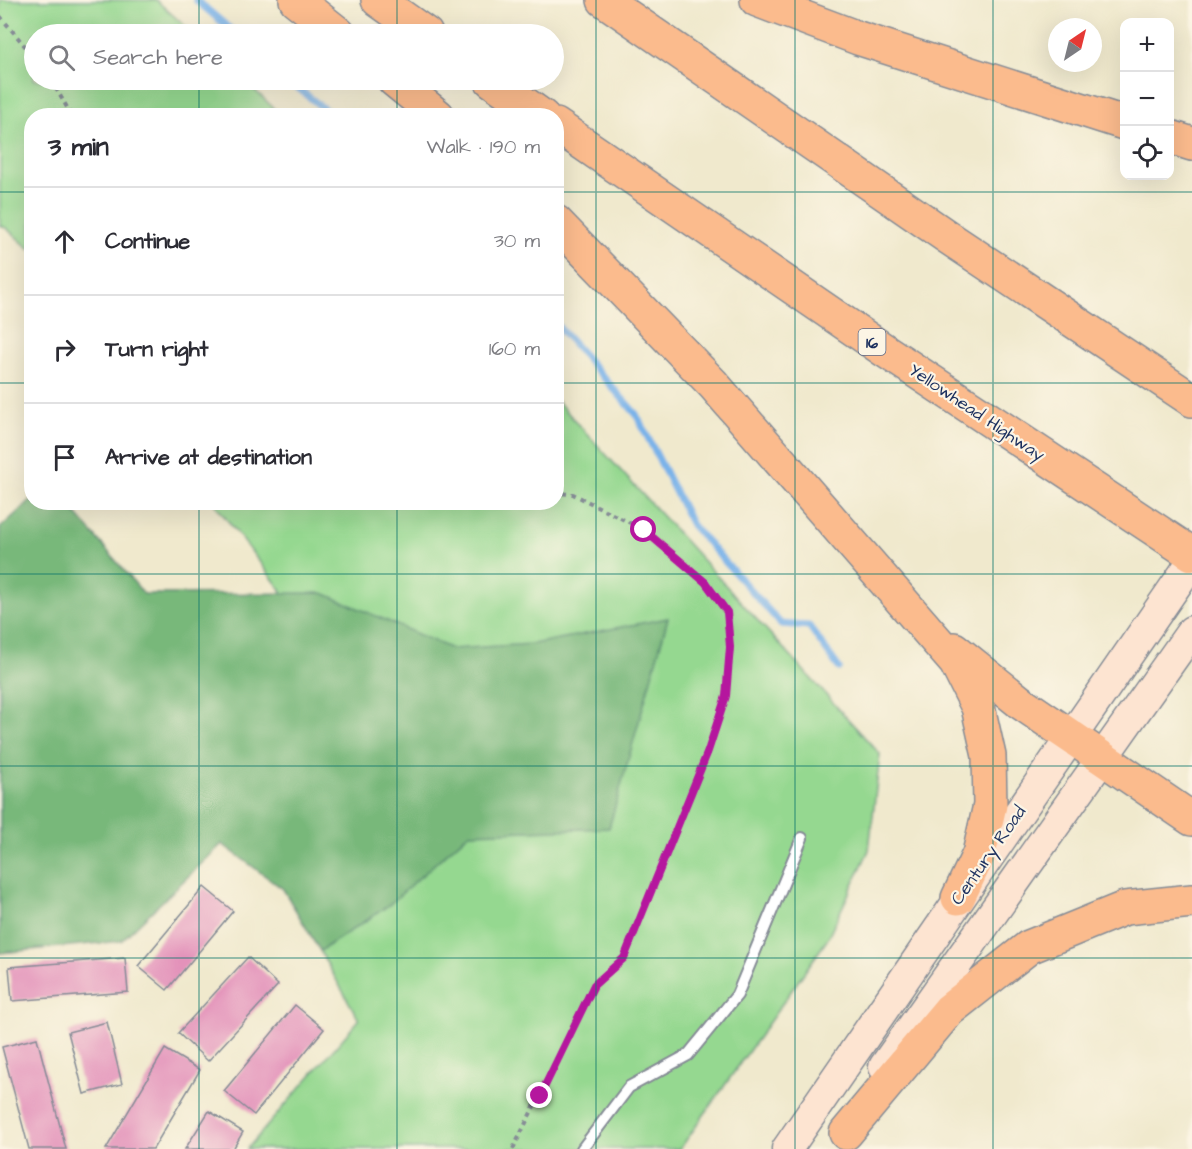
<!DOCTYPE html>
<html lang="en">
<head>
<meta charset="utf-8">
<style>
  body { margin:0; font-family:"Architects Daughter",sans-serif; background:#f7f7f7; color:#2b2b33 }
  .controls { position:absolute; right:18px; top:18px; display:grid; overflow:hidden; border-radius:12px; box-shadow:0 6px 24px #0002 }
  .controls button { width:54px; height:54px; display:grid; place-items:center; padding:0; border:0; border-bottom:2px solid #e1e1e2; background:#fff; color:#2b2b33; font:30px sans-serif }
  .compass { position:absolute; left:1048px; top:18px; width:54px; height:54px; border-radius:50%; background:#fff; box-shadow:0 6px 24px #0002; rotate:35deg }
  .stop { position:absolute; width:18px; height:18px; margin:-14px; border:4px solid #b5179e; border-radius:50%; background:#fff }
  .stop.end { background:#b5179e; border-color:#fff; box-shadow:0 2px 6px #0008 }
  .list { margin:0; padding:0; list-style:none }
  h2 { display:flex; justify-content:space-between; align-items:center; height:78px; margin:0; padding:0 24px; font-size:26px }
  h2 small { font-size:20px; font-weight:400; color:#7c7c81 }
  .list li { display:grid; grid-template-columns:39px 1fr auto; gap:18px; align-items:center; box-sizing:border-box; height:108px; padding:0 24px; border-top:2px solid #e1e1e2 }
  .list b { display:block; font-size:22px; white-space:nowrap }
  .list em { font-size:20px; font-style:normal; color:#7c7c81 }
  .icon { flex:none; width:33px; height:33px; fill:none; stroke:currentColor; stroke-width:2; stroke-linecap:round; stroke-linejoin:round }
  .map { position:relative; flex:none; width:1192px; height:1149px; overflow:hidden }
  .search { position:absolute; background:#fff; box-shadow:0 6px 24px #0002; left:24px; top:24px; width:540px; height:66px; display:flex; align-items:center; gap:15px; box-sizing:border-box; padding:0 21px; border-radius:33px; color:#7c7c81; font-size:22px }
  .panel { position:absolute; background:#fff; box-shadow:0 6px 24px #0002; left:24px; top:108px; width:540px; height:402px; border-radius:24px }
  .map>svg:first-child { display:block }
</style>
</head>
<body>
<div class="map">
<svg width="1192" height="1149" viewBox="0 0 1192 1149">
  <rect width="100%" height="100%" fill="#fcf5e5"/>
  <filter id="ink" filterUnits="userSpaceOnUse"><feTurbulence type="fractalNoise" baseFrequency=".0167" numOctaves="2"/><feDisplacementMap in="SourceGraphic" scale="12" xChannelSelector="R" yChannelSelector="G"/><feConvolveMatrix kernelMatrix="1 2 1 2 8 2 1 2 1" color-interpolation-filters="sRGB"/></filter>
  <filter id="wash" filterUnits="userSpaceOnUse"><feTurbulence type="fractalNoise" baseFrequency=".008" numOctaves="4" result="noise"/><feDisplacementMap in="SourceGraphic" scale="24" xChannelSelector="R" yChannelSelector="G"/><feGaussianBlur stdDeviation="1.35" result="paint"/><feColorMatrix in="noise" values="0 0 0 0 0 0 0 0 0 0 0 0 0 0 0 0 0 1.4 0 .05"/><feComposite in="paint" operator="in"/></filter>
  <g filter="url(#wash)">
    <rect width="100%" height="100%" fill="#f0e9cd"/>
    <!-- green -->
    <path fill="#95d890" stroke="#588477" stroke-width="1.5" d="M0 0H156L194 34H34V80H244L281 115 32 116 31 250 6 228 0 226Z
      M557 401 880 754 869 850 827 940 680 1149H247L359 1020 320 951 375 915 469 833 214 503 556 502Z"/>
    <!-- forest -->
    <path fill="#78b87a" stroke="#4a746c" stroke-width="1.5" d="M31 500 32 502 67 503 144 594 323 593 452 649 533 644 668 618 609 828 469 833 389 905 320 951 283 889 222 844 121 941 0 953V528Z"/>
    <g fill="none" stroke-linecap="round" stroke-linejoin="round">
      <!-- stream -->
      <path stroke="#79b2e9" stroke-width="7" d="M196 0 236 34
        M288 80 333 116
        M556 324 636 414 692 525 781 624 809 626 839 668"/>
    </g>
    <g id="blocks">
      <!-- building -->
      <path fill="#e392ba" d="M204 887 233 911 167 990 138 966Z
        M248 957 278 985 208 1061 178 1033Z
        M125 958 128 992 12 1001 9 967Z
        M295 1005 324 1029 254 1115 224 1091Z
        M107 1022 122 1084 84 1094 68 1032Z
        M37 1038 66 1149H29L2 1047Z
        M165 1049 200 1070 153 1149H106Z
        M209 1111 243 1132 233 1149H185Z"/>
    </g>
  </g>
  <g filter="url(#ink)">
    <use href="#blocks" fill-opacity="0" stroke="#868c96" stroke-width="1.5"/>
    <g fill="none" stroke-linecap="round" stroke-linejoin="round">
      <defs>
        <path id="lane" d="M582 1149 629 1087 688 1055 737 995 802 838"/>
        <path id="secondary" d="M884 1067 1192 631
          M787 1149 1192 562"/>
        <path id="highway" d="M296 0 339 34
          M378 0 426 34
          M604 0 949 238 1192 400
          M757 0 858 38 1124 123
          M394 80 438 116
          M491 80 542 116
          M556 125 884 350 1192 554
          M1170 137 1192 144
          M556 222 713 384 956 663 978 707 989 756 990 805 979 854 958 898
          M954 649 1020 702 1192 819
          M846 1133 949 1010 1029 947 1125 908 1192 901"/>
      </defs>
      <!-- lane casing -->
      <use href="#lane" stroke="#868c96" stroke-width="14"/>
      <!-- secondary casing -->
      <use href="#secondary" stroke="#868c96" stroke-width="33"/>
      <!-- highway casing -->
      <use href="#highway" stroke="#868c96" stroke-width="36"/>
      <!-- path -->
      <path stroke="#868c96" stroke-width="4" stroke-dasharray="4.5 4.5" stroke-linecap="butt" d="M0 16 34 57
        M51 80 72 116
        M513 1149 594 985 624 958 708 751 726 696 731 647 727 612 705 582 644 530 573 494 556 493"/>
      <!-- lane -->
      <use href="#lane" stroke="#fff" stroke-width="10"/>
      <!-- secondary -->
      <use href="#secondary" stroke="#fde4d1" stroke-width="30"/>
      <!-- highway -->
      <use href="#highway" stroke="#fbbb8d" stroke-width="33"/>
    </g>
  </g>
  <g fill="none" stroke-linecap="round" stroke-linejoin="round" filter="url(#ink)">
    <!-- route -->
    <path stroke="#b5179e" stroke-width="8" d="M540 1096 594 985 624 958 708 751 726 696 730 647 727 612 705 582 644 530"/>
  </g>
  <!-- grid -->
  <path fill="none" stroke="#0f766e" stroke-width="1.5" stroke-opacity="0.55" d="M199 0V34M397 0V34M596 0V1149M795 0V1149M993 0V1149M199 80V116M397 80V116M0 192H32M556 192H1192M0 383H32M556 383H1192M199 502V1149M397 502V1149M0 574H1192M0 766H1192M0 958H1192"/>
  <g text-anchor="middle" stroke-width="4.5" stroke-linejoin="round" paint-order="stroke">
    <!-- shield labels -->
    <rect fill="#fcf5e5" stroke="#5e6a86" stroke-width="1.5" x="858.5" y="329" width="27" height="26" rx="4.5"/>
    <g font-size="16" font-weight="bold" fill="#1b2f5e">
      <text x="872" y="348">16</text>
    </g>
    <!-- street labels -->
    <g font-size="18" fill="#1b2f5e" stroke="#fcf5e5">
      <text transform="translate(977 412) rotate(34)" y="6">Yellowhead Highway</text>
      <text transform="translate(988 855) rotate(-55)" y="6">Century Road</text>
    </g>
  </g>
</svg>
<div class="controls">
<button>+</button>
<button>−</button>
<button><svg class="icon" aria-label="locate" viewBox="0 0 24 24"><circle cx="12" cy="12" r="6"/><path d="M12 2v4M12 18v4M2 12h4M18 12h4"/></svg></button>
</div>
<svg class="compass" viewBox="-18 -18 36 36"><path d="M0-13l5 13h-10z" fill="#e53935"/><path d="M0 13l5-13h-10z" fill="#7c7c81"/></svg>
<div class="stop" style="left:644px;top:530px"></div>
<div class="stop end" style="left:540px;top:1096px"></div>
<div class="search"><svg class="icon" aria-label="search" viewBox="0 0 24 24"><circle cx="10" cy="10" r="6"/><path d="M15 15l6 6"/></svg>Search here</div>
<section class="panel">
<h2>3 min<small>Walk · 190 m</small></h2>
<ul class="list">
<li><svg class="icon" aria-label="ahead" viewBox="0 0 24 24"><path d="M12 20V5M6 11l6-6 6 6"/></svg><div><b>Continue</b></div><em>30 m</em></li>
<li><svg class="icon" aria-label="right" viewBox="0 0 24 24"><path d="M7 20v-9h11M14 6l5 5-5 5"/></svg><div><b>Turn right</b></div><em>160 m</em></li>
<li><svg class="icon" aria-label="arrive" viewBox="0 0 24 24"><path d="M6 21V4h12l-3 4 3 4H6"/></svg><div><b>Arrive at destination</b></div></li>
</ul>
</section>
</div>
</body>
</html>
